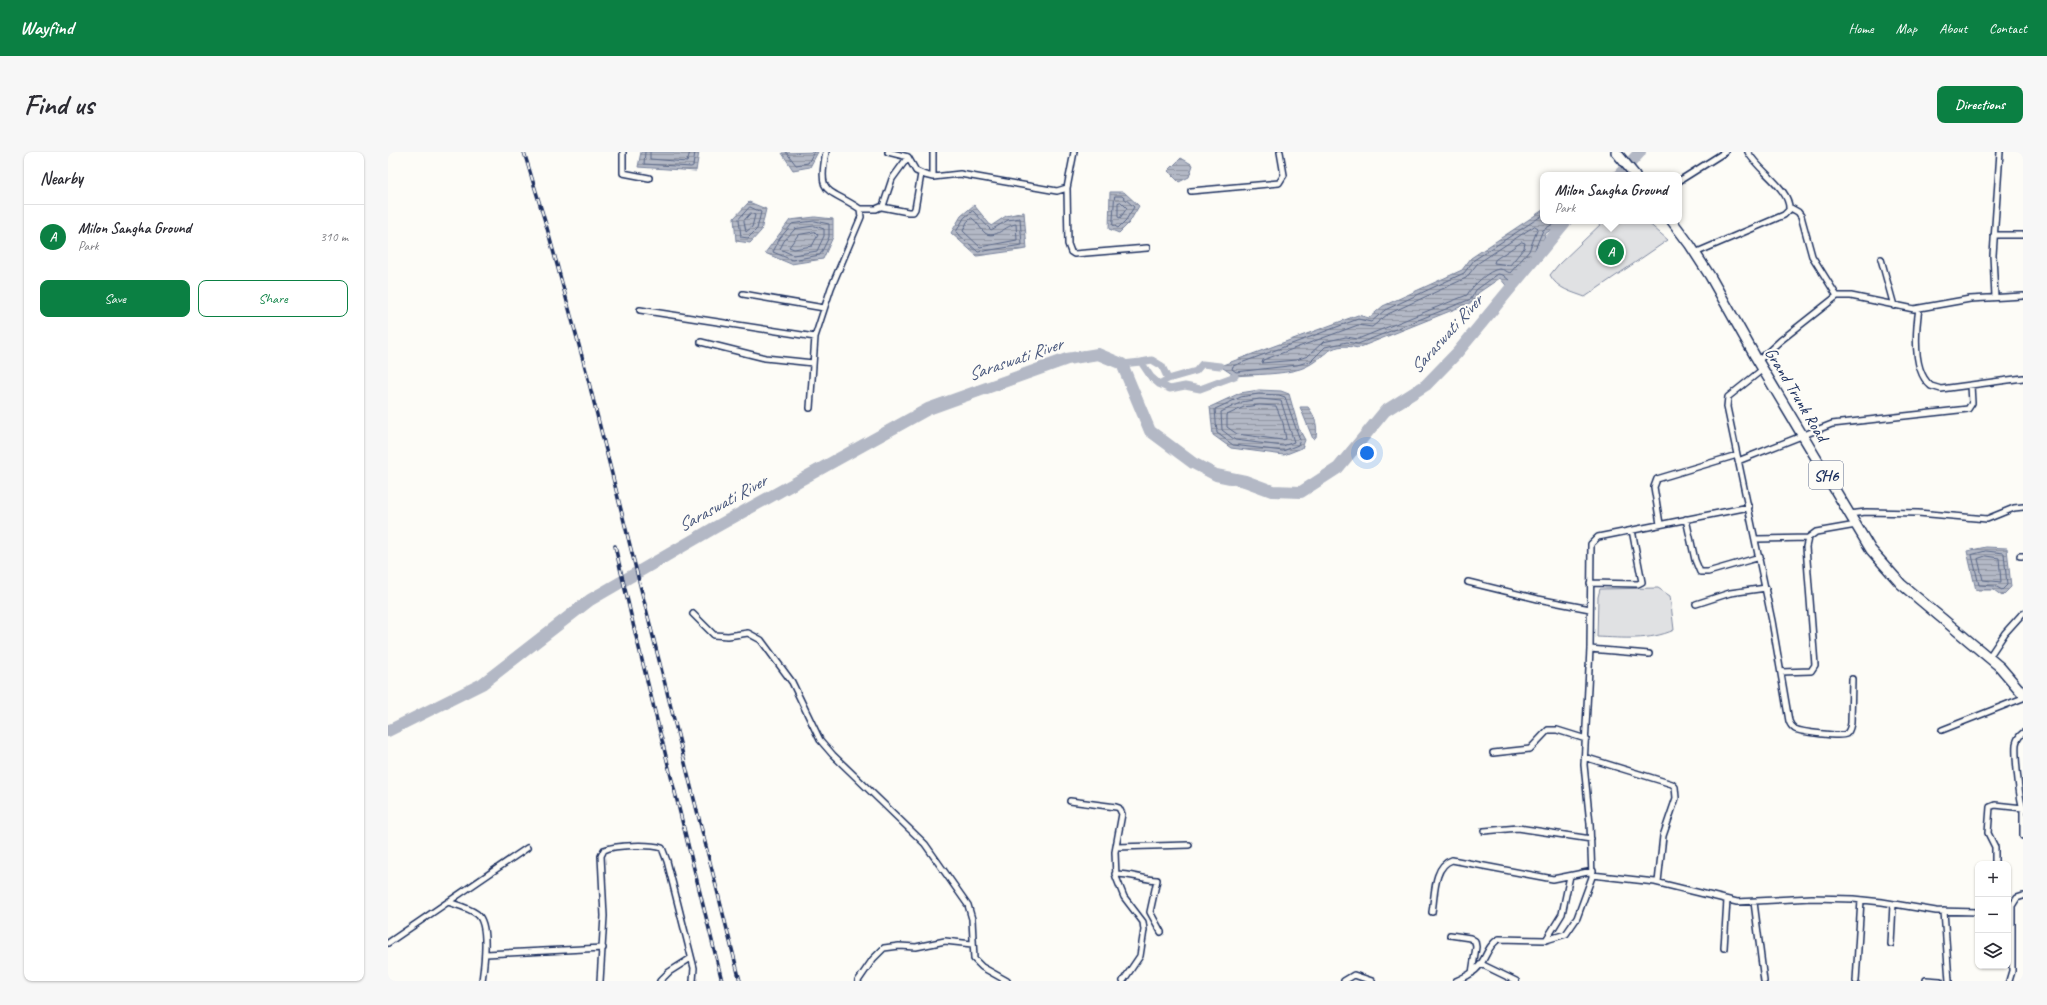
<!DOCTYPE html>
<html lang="en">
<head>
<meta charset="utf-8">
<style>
  body { margin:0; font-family:Caveat,sans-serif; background:#f7f7f7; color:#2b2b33 }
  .controls { position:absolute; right:12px; bottom:12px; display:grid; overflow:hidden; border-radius:8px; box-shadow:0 1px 3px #0004 }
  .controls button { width:36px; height:36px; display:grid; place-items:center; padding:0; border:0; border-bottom:1px solid #e1e1e2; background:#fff; color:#2b2b33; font:20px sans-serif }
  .you { position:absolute; left:979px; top:301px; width:14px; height:14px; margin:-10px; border:3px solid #fff; border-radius:50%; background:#1a73e8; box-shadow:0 0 0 6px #1a73e833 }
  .badge { display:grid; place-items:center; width:26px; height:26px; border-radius:50%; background:#0b8043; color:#fff; font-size:13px; font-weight:700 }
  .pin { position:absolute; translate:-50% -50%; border:2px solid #fff; box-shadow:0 1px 4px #0006 }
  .popup { position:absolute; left:1152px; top:20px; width:142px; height:52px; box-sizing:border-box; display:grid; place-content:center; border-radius:8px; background:#fff; filter:drop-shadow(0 1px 3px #0005); font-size:13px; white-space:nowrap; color:#7c7c81 }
  .popup b { font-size:15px; color:#2b2b33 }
  .popup::after { content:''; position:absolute; left:50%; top:100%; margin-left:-8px; border:8px solid transparent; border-top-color:#fff }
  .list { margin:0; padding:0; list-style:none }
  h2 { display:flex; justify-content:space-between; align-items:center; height:52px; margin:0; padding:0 16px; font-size:17px }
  h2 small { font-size:13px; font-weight:400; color:#7c7c81 }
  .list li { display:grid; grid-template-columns:26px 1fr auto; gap:12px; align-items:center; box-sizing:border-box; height:64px; padding:0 16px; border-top:1px solid #e1e1e2 }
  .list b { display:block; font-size:15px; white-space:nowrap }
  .list p { margin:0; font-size:13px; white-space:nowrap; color:#7c7c81 }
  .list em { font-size:13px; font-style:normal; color:#7c7c81 }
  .actions { display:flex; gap:8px; padding:12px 16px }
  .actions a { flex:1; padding:9px 0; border:1px solid #0b8043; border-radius:8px; text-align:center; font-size:14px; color:#0b8043 }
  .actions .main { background:#0b8043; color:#fff }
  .icon { flex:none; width:22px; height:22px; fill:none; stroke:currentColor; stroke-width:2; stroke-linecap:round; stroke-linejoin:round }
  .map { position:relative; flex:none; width:1635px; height:829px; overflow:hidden; border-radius:8px }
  header { display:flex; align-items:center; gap:24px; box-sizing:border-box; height:56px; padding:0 20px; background:#0b8043; color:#fff }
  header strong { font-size:19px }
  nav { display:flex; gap:22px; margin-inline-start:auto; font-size:14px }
  .intro { display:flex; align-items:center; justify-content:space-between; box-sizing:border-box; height:96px; padding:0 24px }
  h1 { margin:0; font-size:28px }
  .button { padding:10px 18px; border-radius:8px; background:#0b8043; color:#fff; font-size:14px; font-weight:700 }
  main { display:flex; gap:24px; padding:0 24px }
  aside { flex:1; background:#fff; border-radius:8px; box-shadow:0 1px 3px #0004 }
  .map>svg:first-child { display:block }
</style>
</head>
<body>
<header>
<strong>Wayfind</strong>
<nav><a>Home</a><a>Map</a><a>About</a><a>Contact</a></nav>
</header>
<div class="intro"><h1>Find us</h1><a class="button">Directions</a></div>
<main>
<aside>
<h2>Nearby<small></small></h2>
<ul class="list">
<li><span class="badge">A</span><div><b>Milon Sangha Ground</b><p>Park</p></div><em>310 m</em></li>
</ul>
<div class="actions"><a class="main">Save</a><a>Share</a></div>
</aside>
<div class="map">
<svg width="1635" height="829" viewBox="0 0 1635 829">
  <defs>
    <pattern id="water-rules" width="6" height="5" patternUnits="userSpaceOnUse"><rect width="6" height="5" fill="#b3b8c5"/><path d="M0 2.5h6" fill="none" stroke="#9196a3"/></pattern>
  </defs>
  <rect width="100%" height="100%" fill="#fdfcf7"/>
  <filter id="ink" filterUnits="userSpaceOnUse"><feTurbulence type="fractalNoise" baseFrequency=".025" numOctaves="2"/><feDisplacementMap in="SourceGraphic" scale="8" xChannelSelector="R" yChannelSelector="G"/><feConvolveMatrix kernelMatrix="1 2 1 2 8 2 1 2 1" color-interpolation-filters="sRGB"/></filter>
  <g filter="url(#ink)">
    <!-- park -->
    <path fill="#e0e1e3" stroke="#7e88a0" d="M1216 69H1258L1280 88 1197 145C1184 140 1169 137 1162 123L1170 113Z
      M1270 436 1282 444 1286 478C1261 489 1235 486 1209 485L1210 445 1212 437Z"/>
    <!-- water -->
    <path fill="url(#water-rules)" stroke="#76819c" d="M253 0H311L308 19 250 15Z
      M430 0 422 15 405 18 394 1Z
      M793 6 805 13 801 25 791 30 780 19Z
      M722 40H736L751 54 741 71 731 81 721 77Z
      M361 50 378 57 373 79 362 91 348 89 346 66Z
      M586 53 603 74 618 64 636 60 639 97 589 104 563 81 573 64Z
      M1155 58V69H1178L1158 81 1149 104 1121 137 1112 126 1090 141 1087 149 970 196C938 188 937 209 912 217 892 223 868 222 847 224L832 214 970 163 981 166 995 154 1074 118 1083 106Z
      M427 65 445 67V85L435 107 403 112 377 101 402 68Z
      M871 238 893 239 901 242 911 277 917 288 914 296 896 303 843 296 825 283 822 255 852 241Z
      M920 255C927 264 930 274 928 285L925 287 912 255Z
      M1598 395 1619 396 1623 435 1614 444 1606 438H1588L1579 399Z"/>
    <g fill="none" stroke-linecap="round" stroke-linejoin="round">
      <!-- shore -->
      <path stroke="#586687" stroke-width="1" d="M257 0 256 12 303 15 305 14 307 0
        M262 0V7L299 10 302 0
        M398 0 408 13 420 11 426 0
        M727 44H734L746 55 738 68 730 76 725 73Z
        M733 50 739 56 732 66 730 65V51Z
        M362 55 373 60 369 77 360 86 353 85 351 67Z
        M585 59 603 78 620 68 632 66 634 93 590 100 568 80 576 66Z
        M363 61 367 63 364 75 358 80 356 69Z
        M1155 63 1086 108 1076 121 997 158 983 170 970 167 845 214 844 217 848 220 909 213 923 209 937 195 959 190 970 192 1083 147 1088 138 1110 122 1115 123 1122 129 1145 102 1155 78 1170 69
        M584 66C590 70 592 77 597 81 607 88 618 73 628 72L629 88 592 95 575 79 579 70Z
        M427 69 441 72V85L432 103 404 108 385 100 392 86 404 72Z
        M427 74 436 77V84L429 99 405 103 392 97 396 89 407 77Z
        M1147 74 1150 76 1141 99 1122 121C1119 120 1116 117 1111 117 1101 118 1084 134 1079 143L970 187 958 185 935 190 920 204 908 208 874 211 875 208 970 173 984 175 1000 162 1078 126 1089 112Z
        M427 80 430 83 424 94 406 97 401 95 410 83Z
        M1134 90 1137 91 1136 96 1122 113 1106 111 1107 108Z
        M871 242 891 243 897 245 912 288 910 293 895 299 845 293 829 281 827 257 853 245Z
        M872 247 893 249 906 290 895 294 847 288 834 278 833 260 854 250Z
        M872 253 888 254 895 271 898 287 894 288 849 282 839 275V263L856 255Z
        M1598 399 1616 401 1619 433 1614 438 1607 434 1591 433 1584 403Z
        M1598 404 1611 406 1613 430 1595 428 1590 407Z"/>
      <!-- canal -->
      <path stroke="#b3b8c5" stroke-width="7" d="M753 210 764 208 774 214 780 227
        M734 212 753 210 763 225 771 232 782 237 797 234 812 237 847 224
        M771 232 780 227 808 219 814 212 832 214"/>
      <!-- river -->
      <path stroke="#b3b8c5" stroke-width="12" d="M1231 23 1252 0
        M0 579 94 532 202 448 326 376 540 257 679 207 710 202 734 212 762 279 805 311 828 323 857 329 884 339 913 340 950 316 997 259 1038 233 1069 201 1178 69"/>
      <defs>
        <path id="minor" d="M235 0V21L261 26
          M500 0 520 5 528 19 537 23 545 25 572 22 669 39 679 36 686 0
          M545 0V25
          M1291 29 1337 0
          M679 36 680 92 683 100 686 102 759 96
          M803 39 891 31 896 23 892 0
          M494 55 520 60H525L527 57 533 22
          M1401 55 1410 60 1413 64 1424 104 1449 144
          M472 57H488L495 54 504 27 520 5
          M1606 83H1635
          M1307 101 1396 63 1401 58C1403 37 1370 19 1360 0
          M1493 107 1506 154
          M355 142 436 156
          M1607 145 1605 103 1612 0
          M1531 156C1528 177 1524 219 1543 234L1553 237 1635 226
          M252 158 427 185 443 136 473 65 472 57C440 35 429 45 438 0
          M313 190 377 206 425 211
          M1370 209 1392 189 1449 144H1463L1526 157 1582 147 1635 144
          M1375 217 1340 245 1339 255 1384 469 1401 569C1402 572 1404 575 1407 577 1413 580 1452 585 1458 582 1462 579 1462 576 1463 571L1464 527
          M422 256 427 185
          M1350 309 1444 272 1580 257 1584 251 1583 233
          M1461 362 1478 360 1530 361 1599 367 1626 356 1635 355
          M1298 367 1307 408 1312 420H1320L1372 405
          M1272 372 1266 335 1269 327 1349 303
          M1368 387 1420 386
          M1632 404H1635
          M1080 430 1150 447 1202 457
          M1202 431 1250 432 1254 430 1244 378
          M1308 452 1342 441 1378 436
          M305 462 326 483 340 484 360 481 373 488 404 530 432 588 445 603 537 692 580 753 584 767 586 807 594 815 619 829
          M1202 497 1261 502
          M1601 505 1617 481 1635 461
          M1393 520 1423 519 1427 513 1418 395 1420 386 1428 380 1468 373
          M1554 578 1635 546
          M1635 581C1631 584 1629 587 1628 592 1627 603 1631 646 1635 656
          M1105 601 1142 597 1160 578H1169L1198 587
          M1196 605 1284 632 1287 635 1288 646 1275 684 1270 730
          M682 649 728 655 731 656 734 662 727 700 728 725 736 745 755 770 756 778 752 804 735 829
          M1635 658V684
          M1096 679 1130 676 1203 687
          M728 695 801 693
          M1607 712V695L1600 681 1602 655 1607 653 1635 656
          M727 722C743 722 754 727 769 728L762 760 773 780
          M1204 723 1267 730 1349 750 1424 746 1465 747 1494 750 1548 759 1590 760
          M60 750C69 753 81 756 89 762 102 772 96 814 94 829
          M1366 750 1376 829
          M1556 759 1561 829
          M1044 760C1047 744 1045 714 1064 708L1165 727 1205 719
          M1062 783 1082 786 1087 789 1088 795 1084 821
          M1158 788 1174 762 1182 724
          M0 791 139 696
          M1503 792 1505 752
          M1336 796 1339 748
          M98 802 215 796
          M1093 812 1128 829
          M1538 828 1552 829
          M212 829 216 764 213 704 216 698C227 693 262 692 274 696L279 709 306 816 305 829
          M272 829 281 820 303 806
          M470 829 485 807 496 796 511 794 528 795 557 789 584 792
          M956 829 966 823 984 829
          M1068 829C1077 825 1086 821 1092 813 1098 805 1101 792 1111 787L1158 788 1178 782 1189 766 1204 725 1202 672 1196 613 1202 497 1203 392 1210 385 1361 355
          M1468 829 1473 748
          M1621 829 1624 819V754L1629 746 1635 744"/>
        <path id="trunk" d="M1228 0 1247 23
          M1284 69 1302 93 1322 124 1367 204 1483 398 1513 432 1612 515 1635 542"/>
      </defs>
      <!-- minor casing -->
      <use href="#minor" stroke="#1b2f5e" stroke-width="8"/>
      <!-- trunk casing -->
      <use href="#trunk" stroke="#1b2f5e" stroke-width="12"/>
      <!-- minor -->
      <use href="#minor" stroke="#fdfcf7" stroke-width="5"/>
      <!-- trunk -->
      <use href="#trunk" stroke="#fdfcf7" stroke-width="9"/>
      <defs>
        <path id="rail" d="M136 0 159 76 198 219 352 829
          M227 394 246 476 334 829"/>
      </defs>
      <!-- rail casing -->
      <use href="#rail" stroke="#1b2f5e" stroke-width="3.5"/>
      <!-- rail -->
      <use href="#rail" stroke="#fdfcf7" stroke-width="2" stroke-dasharray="6" stroke-linecap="butt"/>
    </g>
  </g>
  <g text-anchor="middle" stroke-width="4" stroke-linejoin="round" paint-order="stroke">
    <!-- shield labels -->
    <rect fill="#fdfcf7" stroke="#5f6c8c" stroke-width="1" x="1421" y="309" width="34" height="28" rx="3"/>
    <g font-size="16" font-weight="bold" fill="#1b2f5e">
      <text x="1438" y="329">SH6</text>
    </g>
    <!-- street labels -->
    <g font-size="17" fill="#1b2f5e" stroke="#fdfcf7">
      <text transform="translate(1409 242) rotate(59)" y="6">Grand Trunk Road</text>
    </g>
    <!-- water labels -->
    <g font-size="18" font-style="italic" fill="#49587d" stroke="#fdfcf7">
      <text transform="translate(1058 182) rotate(-48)" y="6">Saraswati River</text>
      <text transform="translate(627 207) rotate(-19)" y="6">Saraswati River</text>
      <text transform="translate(334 351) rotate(-29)" y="6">Saraswati River</text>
    </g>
  </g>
</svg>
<div class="controls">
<button>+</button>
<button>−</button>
<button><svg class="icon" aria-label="layers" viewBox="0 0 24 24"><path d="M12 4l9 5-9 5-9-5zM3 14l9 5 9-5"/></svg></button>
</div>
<div class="you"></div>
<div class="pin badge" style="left:1223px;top:100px">A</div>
<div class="popup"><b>Milon Sangha Ground</b>Park</div>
</div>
</main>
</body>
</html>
